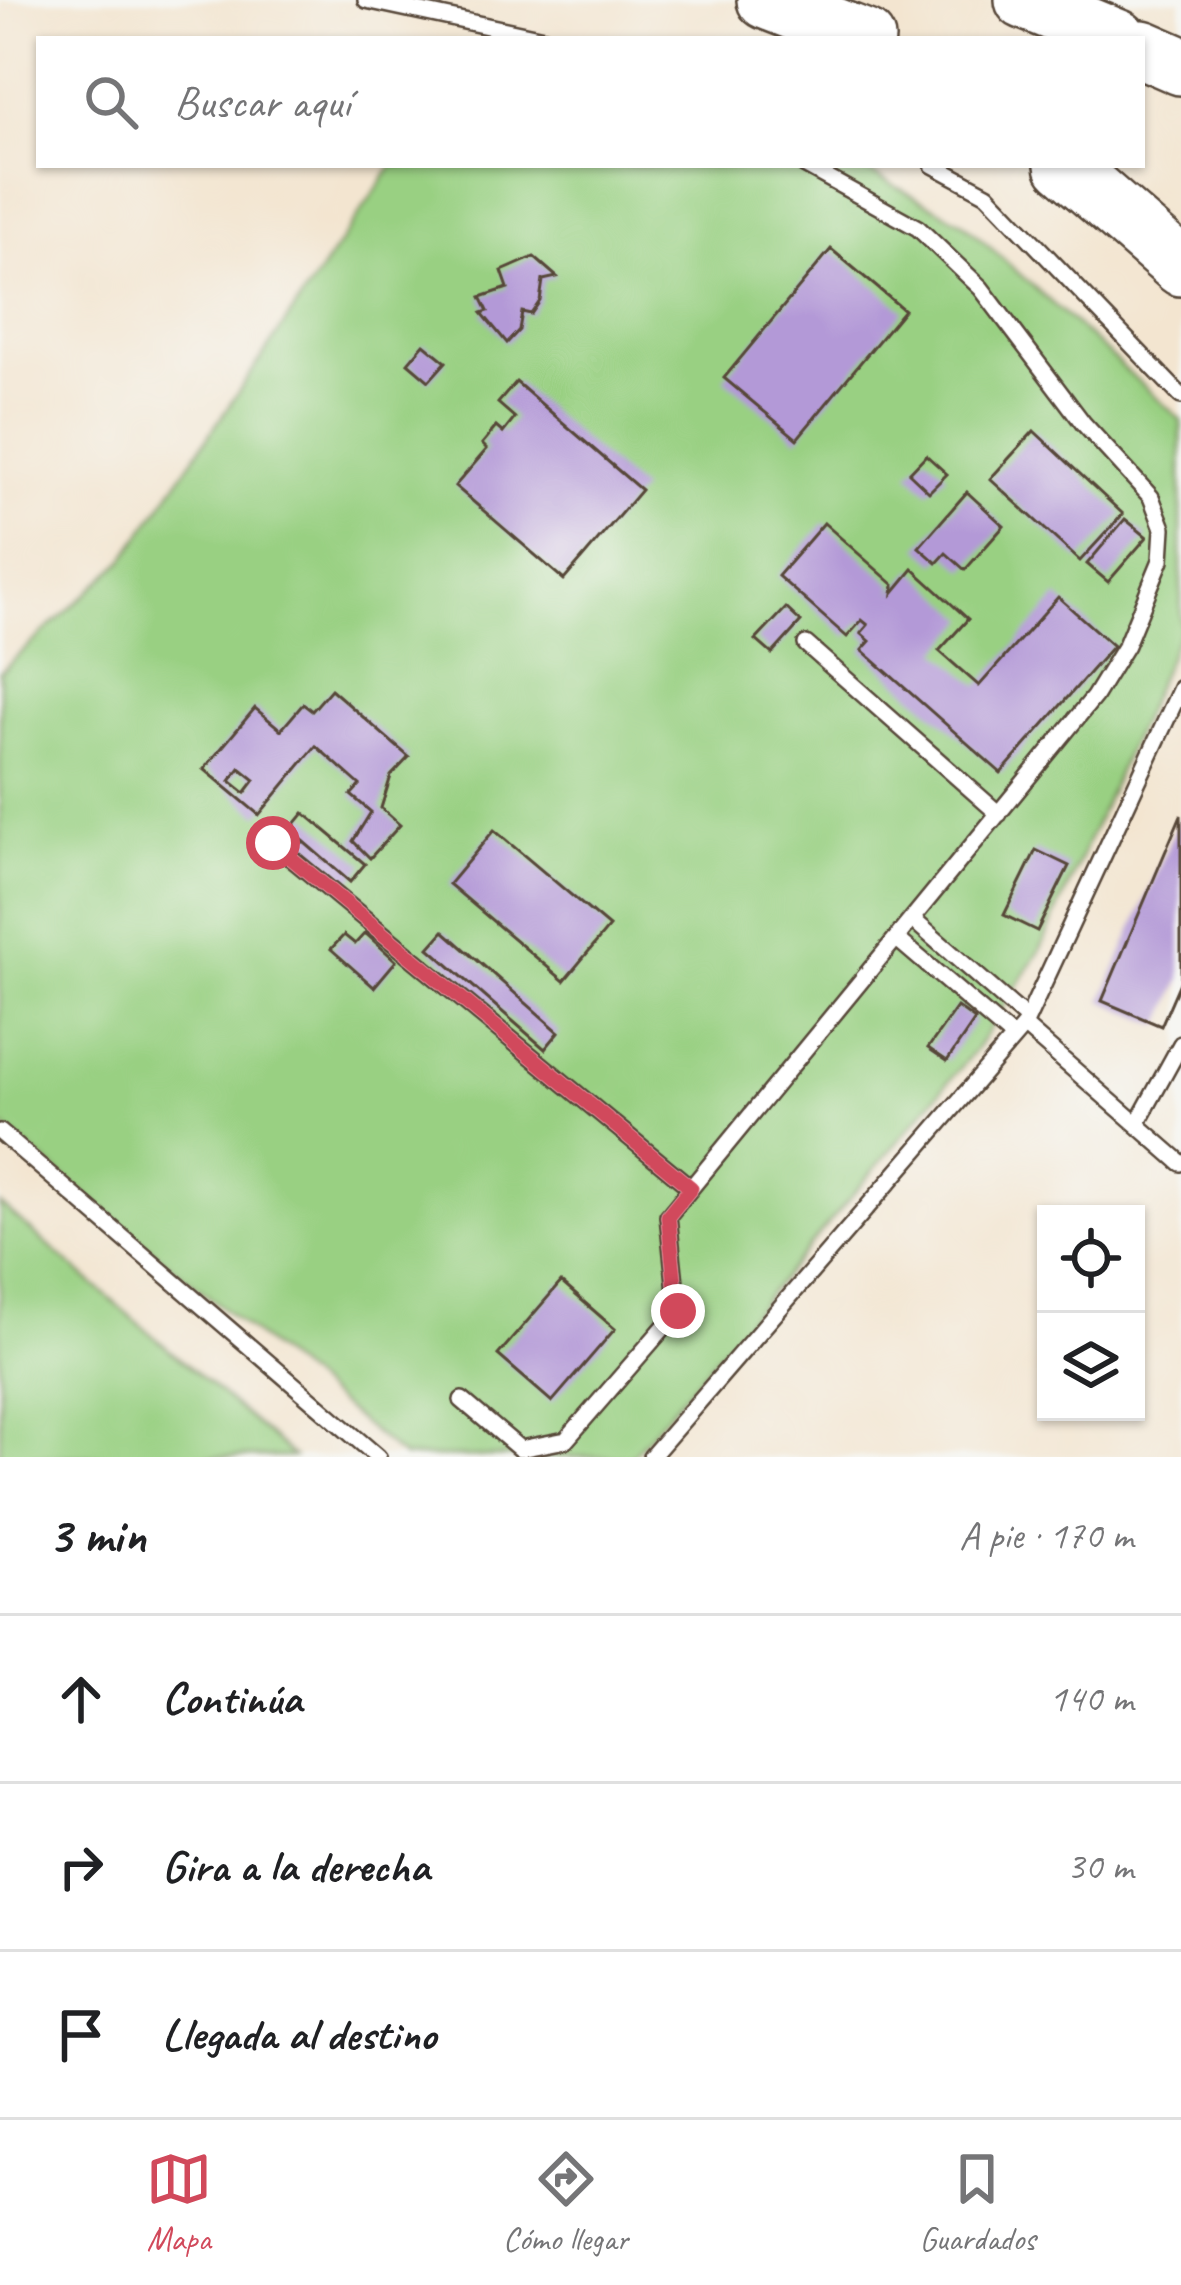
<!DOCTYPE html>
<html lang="es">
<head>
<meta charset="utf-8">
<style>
  body { margin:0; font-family:Caveat,sans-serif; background:#f2f2f2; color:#202124 }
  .controls { position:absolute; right:36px; bottom:36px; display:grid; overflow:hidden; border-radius:0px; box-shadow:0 3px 9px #0004 }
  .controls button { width:108px; height:108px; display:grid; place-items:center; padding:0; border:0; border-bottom:3px solid #e0e0e0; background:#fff; color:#202124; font:60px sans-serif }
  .stop { position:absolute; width:36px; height:36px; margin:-27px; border:9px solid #d1495b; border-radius:50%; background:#fff }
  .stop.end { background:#d1495b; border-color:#fff; box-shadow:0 3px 12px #0008 }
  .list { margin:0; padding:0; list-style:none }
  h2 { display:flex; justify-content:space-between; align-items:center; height:156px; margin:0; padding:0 48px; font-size:51px }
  h2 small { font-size:39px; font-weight:400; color:#757577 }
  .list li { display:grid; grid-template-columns:78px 1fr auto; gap:36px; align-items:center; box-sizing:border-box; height:168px; padding:0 48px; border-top:3px solid #e0e0e0 }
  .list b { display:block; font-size:45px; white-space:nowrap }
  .list em { font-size:39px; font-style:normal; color:#757577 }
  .icon { flex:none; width:66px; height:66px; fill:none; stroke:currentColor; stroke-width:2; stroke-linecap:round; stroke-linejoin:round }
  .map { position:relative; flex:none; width:1181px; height:1457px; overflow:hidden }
  .search { position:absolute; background:#fff; box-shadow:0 3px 9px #0004; left:36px; right:36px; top:36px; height:132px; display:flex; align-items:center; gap:30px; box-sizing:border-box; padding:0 42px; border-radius:0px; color:#757577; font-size:45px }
  .sheet { height:660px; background:#fff }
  nav { display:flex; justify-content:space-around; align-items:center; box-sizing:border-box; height:168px; border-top:3px solid #e0e0e0; background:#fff; font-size:33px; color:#757577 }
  nav a { display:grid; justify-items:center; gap:6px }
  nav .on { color:#d1495b }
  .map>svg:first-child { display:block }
</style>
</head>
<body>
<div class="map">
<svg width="1181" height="1457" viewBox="0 0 1181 1457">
  <rect width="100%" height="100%" fill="#f6f6f2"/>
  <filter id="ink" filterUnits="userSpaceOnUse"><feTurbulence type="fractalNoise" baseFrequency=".00833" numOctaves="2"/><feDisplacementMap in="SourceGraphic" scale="24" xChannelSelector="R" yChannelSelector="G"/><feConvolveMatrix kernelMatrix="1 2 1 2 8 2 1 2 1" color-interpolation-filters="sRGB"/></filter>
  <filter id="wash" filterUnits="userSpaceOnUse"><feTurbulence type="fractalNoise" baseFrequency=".004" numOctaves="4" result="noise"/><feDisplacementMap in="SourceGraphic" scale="48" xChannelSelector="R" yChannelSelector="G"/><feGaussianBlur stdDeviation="2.7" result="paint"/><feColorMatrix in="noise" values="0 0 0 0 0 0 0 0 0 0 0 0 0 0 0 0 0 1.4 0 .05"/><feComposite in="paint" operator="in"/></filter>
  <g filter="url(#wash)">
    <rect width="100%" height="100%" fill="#f3e5d0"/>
    <!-- green -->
    <path fill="#99d082" stroke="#6a7d50" stroke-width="3" d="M393 165H856L962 222 1181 420V628L1040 951 976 1049 631 1457H403L0 1124V672L124 560Z
      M0 1204 294 1457H0Z"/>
    <g id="blocks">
      <!-- building -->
      <path fill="#b399d7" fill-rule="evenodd" d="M831 249 904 310 797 439 724 378Z
        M534 257 557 277 543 280 540 301 531 314 522 312 519 330 507 343 482 313 488 311 481 297 508 288 502 271Z
        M424 344 446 362 429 381 408 363Z
        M516 382 641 490 564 580 455 486 487 449 482 444 496 427 503 433 515 418 498 403Z
        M1034 431 1123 514 1080 561 990 479Z
        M926 455 947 474 929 492 909 473Z
        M967 492 1004 526 965 570 946 553 937 563 919 547Z
        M1125 519 1147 537 1108 582 1087 564Z
        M824 523 894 585 893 593 913 569 968 619 939 651 979 686 1058 597 1113 646 1001 773 862 650 870 641 861 633 868 625 862 620 847 637 778 576Z
        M786 608 801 622 772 654 756 640Z
        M331 689 409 757 391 776 381 808 400 825 370 858 353 841 371 812 351 795 360 785 316 746 259 815 204 769 255 708 281 730 303 704 312 711ZM240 768 255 780 245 793 230 781Z
        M304 813 365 864 350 882 290 830Z
        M1181 815V980L1161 1026 1102 1001Z
        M494 830 609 927 564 981 449 884Z
        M1036 850 1069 866 1037 931 1004 915Z
        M444 931 559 1032 545 1049 429 948Z
        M365 933 396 961 374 987 331 949 344 935 355 944Z
        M957 1007 975 1020 947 1061 928 1048Z
        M561 1282 615 1329 552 1402 498 1355Z"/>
    </g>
  </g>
  <g filter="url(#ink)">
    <use href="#blocks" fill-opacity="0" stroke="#574639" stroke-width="3"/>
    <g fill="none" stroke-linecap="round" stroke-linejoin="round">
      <defs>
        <path id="lane" d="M366 0 548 39
          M933 165 987 194 1181 396
          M806 644 999 814
          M273 843 691 1188
          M912 919 1027 1019
          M896 938 1013 1038
          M1024 1026 1181 1163
          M1137 1124 1181 1044
          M0 1132 378 1457
          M462 1400 520 1449 566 1440 678 1311 668 1216 1094 697 1126 645 1161 560 1163 528 1151 497 1083 423 981 288 918 228 804 165
          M651 1457 1024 1026 1181 688"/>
        <path id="highway" d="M766 0 866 39
          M1024 0 1119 39
          M1142 49 1181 66
          M1064 165 1181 267"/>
      </defs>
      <!-- lane casing -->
      <use href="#lane" stroke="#574639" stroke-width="20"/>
      <!-- highway casing -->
      <use href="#highway" stroke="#574639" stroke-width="62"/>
      <!-- lane -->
      <use href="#lane" stroke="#fff" stroke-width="15"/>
      <!-- highway -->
      <use href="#highway" stroke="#fff" stroke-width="57"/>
    </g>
  </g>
  <g fill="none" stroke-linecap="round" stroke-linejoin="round" filter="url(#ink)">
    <!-- route -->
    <path stroke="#d1495b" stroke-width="15" d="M273 843 691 1188 668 1216 678 1311"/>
  </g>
</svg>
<div class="controls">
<button><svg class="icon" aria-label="locate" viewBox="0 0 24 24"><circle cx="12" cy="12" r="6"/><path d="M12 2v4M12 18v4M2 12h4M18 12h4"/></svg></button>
<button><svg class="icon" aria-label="layers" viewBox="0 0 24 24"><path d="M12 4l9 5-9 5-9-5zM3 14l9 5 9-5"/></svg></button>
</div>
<div class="stop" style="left:273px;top:843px"></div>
<div class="stop end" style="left:678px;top:1311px"></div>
<div class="search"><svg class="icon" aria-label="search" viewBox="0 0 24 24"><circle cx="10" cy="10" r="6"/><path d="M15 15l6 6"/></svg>Buscar aquí</div>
</div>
<section class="sheet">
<h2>3 min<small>A pie · 170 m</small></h2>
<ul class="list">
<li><svg class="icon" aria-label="ahead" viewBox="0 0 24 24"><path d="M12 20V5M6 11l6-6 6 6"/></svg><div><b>Continúa</b></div><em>140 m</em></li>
<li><svg class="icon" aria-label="right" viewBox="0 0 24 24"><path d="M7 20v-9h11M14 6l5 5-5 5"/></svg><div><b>Gira a la derecha</b></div><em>30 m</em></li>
<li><svg class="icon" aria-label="arrive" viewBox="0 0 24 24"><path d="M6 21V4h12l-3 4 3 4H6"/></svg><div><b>Llegada al destino</b></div></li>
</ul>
</section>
<nav>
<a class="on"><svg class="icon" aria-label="map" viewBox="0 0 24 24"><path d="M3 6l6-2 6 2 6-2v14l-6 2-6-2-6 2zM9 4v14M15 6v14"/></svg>Mapa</a>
<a><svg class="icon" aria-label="directions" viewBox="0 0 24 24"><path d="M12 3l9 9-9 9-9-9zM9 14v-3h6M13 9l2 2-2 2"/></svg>Cómo llegar</a>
<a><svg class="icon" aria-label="saved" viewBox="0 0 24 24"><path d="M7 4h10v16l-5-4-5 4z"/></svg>Guardados</a>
</nav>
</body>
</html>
